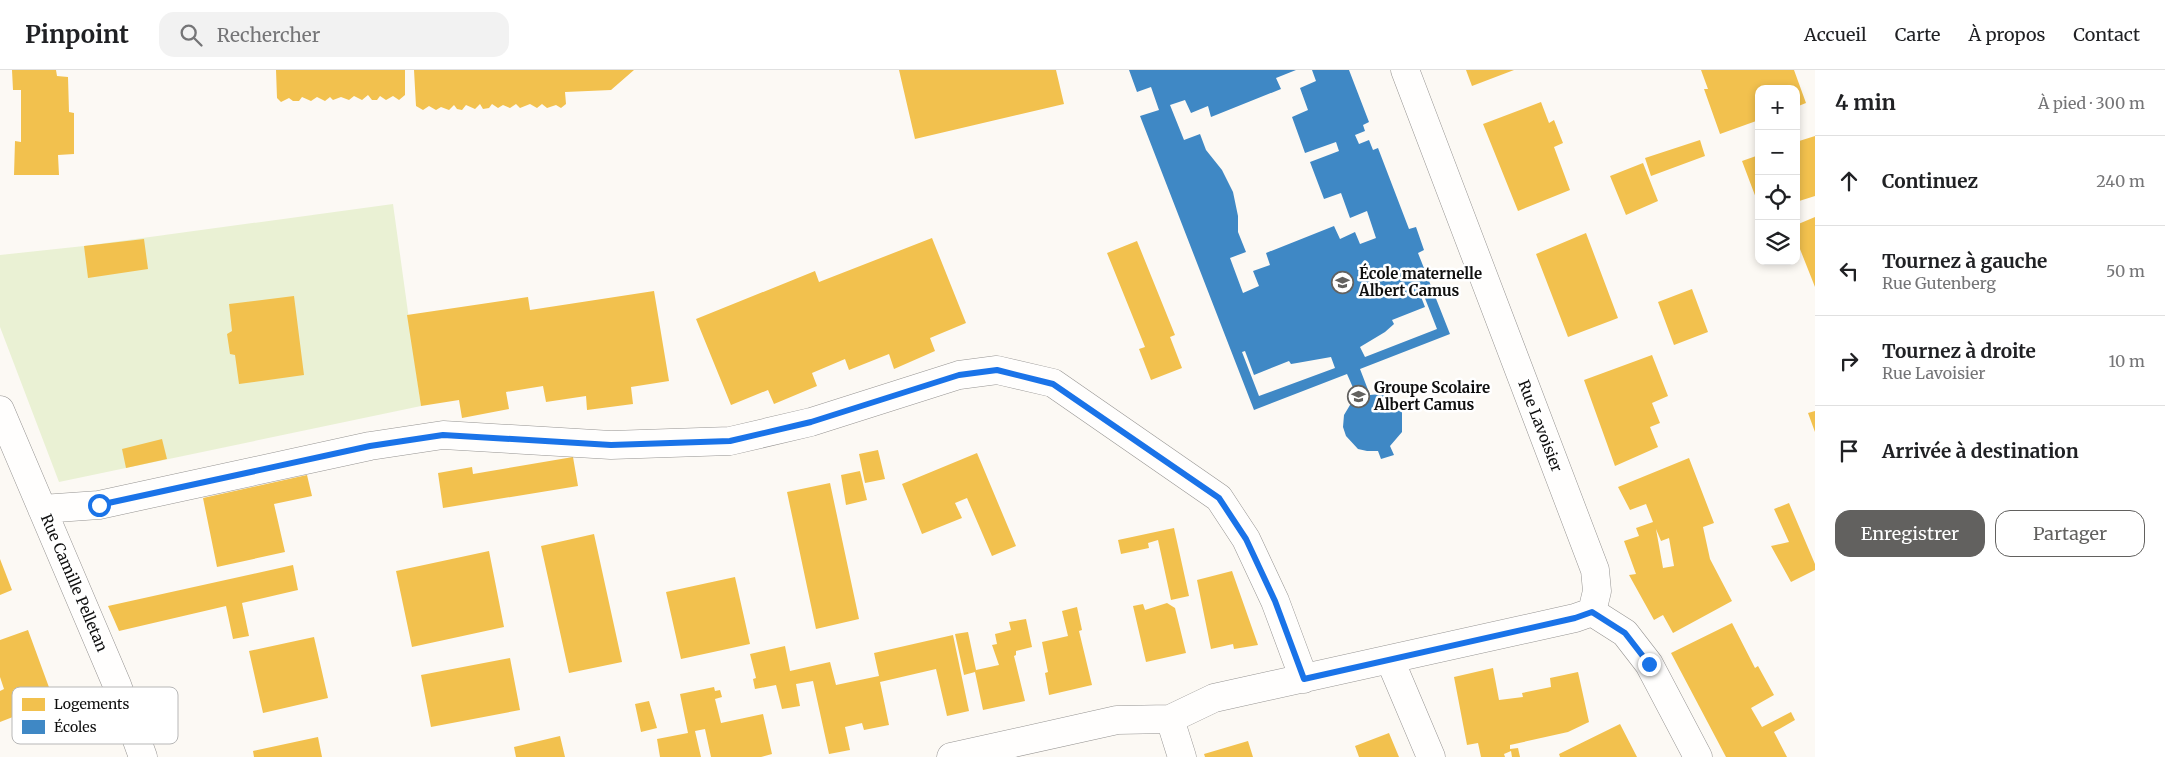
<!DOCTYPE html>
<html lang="fr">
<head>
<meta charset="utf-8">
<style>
  body { margin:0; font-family:Merriweather,serif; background:#f2f2f2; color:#202124 }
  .controls { position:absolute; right:15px; top:15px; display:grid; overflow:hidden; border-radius:10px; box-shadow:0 2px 8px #0003 }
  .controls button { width:45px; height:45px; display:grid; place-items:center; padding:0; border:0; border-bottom:1px solid #e0e0e0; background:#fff; color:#202124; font:25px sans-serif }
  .stop { position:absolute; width:15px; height:15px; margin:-11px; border:4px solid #1a73e8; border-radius:50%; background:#fff }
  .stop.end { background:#1a73e8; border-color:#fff; box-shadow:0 1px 5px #0008 }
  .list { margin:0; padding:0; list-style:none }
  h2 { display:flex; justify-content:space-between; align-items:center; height:65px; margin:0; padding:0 20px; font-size:21px }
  h2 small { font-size:16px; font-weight:400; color:#757577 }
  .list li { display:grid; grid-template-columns:32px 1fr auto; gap:15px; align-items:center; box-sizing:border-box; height:90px; padding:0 20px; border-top:1px solid #e0e0e0 }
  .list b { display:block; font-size:19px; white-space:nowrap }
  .list p { margin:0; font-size:16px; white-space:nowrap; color:#757577 }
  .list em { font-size:16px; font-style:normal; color:#757577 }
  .actions { display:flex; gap:10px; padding:15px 20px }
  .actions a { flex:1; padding:11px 0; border:1px solid #62615f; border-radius:15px; text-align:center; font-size:18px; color:#62615f }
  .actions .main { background:#62615f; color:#fff }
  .icon { flex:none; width:28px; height:28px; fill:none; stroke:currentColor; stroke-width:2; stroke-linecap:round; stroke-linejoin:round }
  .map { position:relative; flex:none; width:1815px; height:687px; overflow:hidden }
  header { display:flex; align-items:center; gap:30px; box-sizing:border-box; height:70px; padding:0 25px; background:#fff; border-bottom:1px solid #e0e0e0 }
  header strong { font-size:24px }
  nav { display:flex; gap:28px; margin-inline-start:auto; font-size:18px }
  .search { width:350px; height:45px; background:#f2f2f2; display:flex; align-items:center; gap:12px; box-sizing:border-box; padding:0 18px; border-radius:15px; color:#757577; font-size:19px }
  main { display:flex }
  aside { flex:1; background:#fff }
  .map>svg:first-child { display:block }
</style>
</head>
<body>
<header>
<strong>Pinpoint</strong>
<div class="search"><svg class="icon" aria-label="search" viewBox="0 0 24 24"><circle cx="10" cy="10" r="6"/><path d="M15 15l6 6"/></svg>Rechercher</div>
<nav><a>Accueil</a><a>Carte</a><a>À propos</a><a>Contact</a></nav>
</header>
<main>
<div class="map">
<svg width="1815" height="687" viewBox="0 0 1815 687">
  <rect width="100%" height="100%" fill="#fcf9f4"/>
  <!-- green -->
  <path fill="#eaf1d4" d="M393 134 421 336 59 412 0 257V185L84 176Z"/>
  <!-- homes -->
  <path fill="#f2c14e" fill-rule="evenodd" d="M12 0H56L57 6 68 7 69 42 74 43V84L58 85 59 105H14L15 71 21 72V20H13Z
    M276 0H405V25L399 30 393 26 386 30 380 26 377 30H372L368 25 362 30 354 26 349 30 341 27 333 30 330 27 325 31 317 27 311 31 302 27 299 31H293L289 28 281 32 277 28Z
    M414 0H634L611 20 565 22 566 34 561 38 556 35 547 38 542 34 537 38 530 34 520 38 516 34 510 38 503 35 498 38 492 34 489 38 483 39 480 34 475 39 466 35 462 40 457 39 454 35 449 40 441 37 436 40 429 36 423 40 416 36Z
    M899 0H1056L1064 34 915 69Z
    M1466 0H1514L1472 16Z
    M1701 0H1794L1806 33 1796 37V19H1759V50L1720 64 1704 19H1708Z
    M1541 32 1549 53 1554 50 1563 73 1554 77 1570 120 1518 141 1483 54Z
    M1815 66V126L1796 132V72Z
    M1700 70 1705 86 1651 106 1645 88Z
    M1759 85V136L1742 91Z
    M1643 93 1658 131 1626 145 1610 106Z
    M1815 147V217L1796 169V155Z
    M1586 163 1618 248 1568 267 1536 184Z
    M932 168 966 253 930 268 935 281 894 299 889 284 849 300 845 289 812 303 817 316 774 334 768 320 731 335 696 249 815 201 819 212Z
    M144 169 148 199 88 208 84 176Z
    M1137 171 1175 265 1170 267 1182 298 1151 310 1139 279 1145 277 1107 183Z
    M1692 219 1708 262 1674 275 1658 232Z
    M654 221 669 311 631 317 633 334 587 340 586 326 546 332 543 316 506 322 509 339 462 348 459 330 421 336 407 245 528 227 530 240Z
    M294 226 304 305 239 314 235 285 230 284 227 264 232 261 229 234Z
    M1652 285 1668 326 1652 333 1660 353 1650 357 1658 377 1615 396 1584 310Z
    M1815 341V362L1808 343Z
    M162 369 167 389 126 398 122 379Z
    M878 380 885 409 865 413 859 384Z
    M977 383 1016 476 992 486 967 428 955 433 962 448 922 464 902 414Z
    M573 387 578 416 443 438 438 403 472 397 473 404Z
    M1689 388 1714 453 1703 457 1710 489 1732 531 1673 563 1663 545 1654 550 1629 505 1636 504 1624 471 1639 466 1636 458 1653 452 1646 434 1630 440 1618 417ZM1656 459 1661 471 1669 468 1674 496 1663 498Z
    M860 401 867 430 846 435 841 405Z
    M307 405 312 426 274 434 285 482 217 497 203 428Z
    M830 413 859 549 816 559 787 422Z
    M1789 433 1815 494V500L1791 512 1771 476 1789 472 1774 439Z
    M1174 458 1189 526 1171 530 1158 470 1148 473 1149 478 1121 484 1118 470Z
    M594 464 622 592 569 603 541 476Z
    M489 481 504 557 412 577 396 501Z
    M0 489 12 520 0 525Z
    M293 495 298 520 242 533 249 566 233 569 226 536 119 561 108 536Z
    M1232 501 1258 575 1234 579 1233 574 1211 579 1197 510Z
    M735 507 750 574 681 589 666 522Z
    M1167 533 1175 538 1186 583 1146 592 1133 536 1143 534 1145 540Z
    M1077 537 1082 560 1079 561 1092 615 1049 625 1045 603 1048 602 1042 572 1068 566 1062 541Z
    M1026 549 1032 577 1016 581V585L1014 586 1025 631 983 640 975 602 964 605 955 564 968 562 976 600 999 595 992 575 997 574 995 564 1011 560 1009 552Z
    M1732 553 1755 598 1758 596 1774 625 1751 638 1762 657 1791 642 1795 650 1774 662 1787 687H1726L1671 583Z
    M28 560 54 631 0 652V621L4 619 0 607V570Z
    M953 565 969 641 947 646 936 599 880 612 889 655 864 660 862 653 845 657 850 680 829 684 813 611 796 614 800 636 782 639 776 615 755 619 753 609 756 608 750 584 785 576 790 601 830 592 836 615 879 606 874 583Z
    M314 567 328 628 263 643 249 581Z
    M510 588 520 640 431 657 421 605Z
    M1493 598 1499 630 1523 627 1522 623 1551 617 1550 608 1578 602 1589 652 1568 662 1510 675V679L1518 678 1520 687H1512L1511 681 1504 684 1505 687H1481L1478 673 1467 675 1454 607Z
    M714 617 715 621 720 620 722 627 715 629 721 653 763 644 772 684 761 687H711L705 659 695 661 701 687H660L657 669 688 663 680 624Z
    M649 631 657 658 641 662 635 634Z
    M1620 654 1637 687H1560L1559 684Z
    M1389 663 1399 687H1359L1355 676Z
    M560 666 565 687H516L514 677Z
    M318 667 322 687H254L253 681Z
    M1248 671 1253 687H1205L1204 684Z"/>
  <!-- schools -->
  <path fill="#3f88c5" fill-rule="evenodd" d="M1129 0H1296L1276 8 1281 19 1211 47 1208 36 1191 43 1185 30 1170 35 1184 70 1200 64 1206 80 1222 100 1233 122 1238 146V162L1246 182 1230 188 1243 223 1259 216 1253 201 1270 195 1266 183 1334 156 1340 169 1355 162 1360 174 1376 168 1367 141 1350 148 1341 123 1324 129 1310 92 1339 81 1336 72 1305 83 1292 47 1308 40 1300 18 1316 11 1312 0H1349L1369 52 1363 55 1365 61 1355 65 1359 74 1369 70 1373 80 1378 78 1409 159 1416 157 1424 180 1418 183 1450 264 1360 299 1370 325 1380 324 1389 327 1398 334 1402 342V362L1390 376 1394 385 1381 389 1378 381H1367L1358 379 1346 366 1343 357 1344 345 1350 335 1358 329 1347 304 1254 340 1140 46 1159 40 1151 17 1137 22ZM1419 213 1437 259 1365 287 1360 277 1385 262 1394 254 1392 250 1425 237 1416 214ZM1245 281 1254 305 1289 291 1291 294 1297 293 1331 287 1335 298 1259 326 1242 282Z"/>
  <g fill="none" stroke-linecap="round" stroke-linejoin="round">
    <defs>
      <path id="minor" d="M1405 0 1595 500 1597 521 1592 542
        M0 340 117 615 143 687
        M42 439 99 435 370 376 443 365 611 375 730 371 811 352 959 305 997 300 1053 313 1219 428 1246 469 1275 531 1304 609
        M1592 542 1625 563 1649 594 1698 687
        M1390 590 1431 687
        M1170 649 1182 687
        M951 687 1117 650 1170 649 1214 628 1575 548 1592 542"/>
    </defs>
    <!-- minor casing -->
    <use href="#minor" stroke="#969492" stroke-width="29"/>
    <!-- minor -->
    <use href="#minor" stroke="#fffefd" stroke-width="28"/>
  </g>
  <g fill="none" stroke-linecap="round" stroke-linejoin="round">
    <!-- route -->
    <path stroke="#1a73e8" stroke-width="6" d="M99 435 370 376 443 365 611 375 730 371 811 352 959 305 997 300 1053 314 1219 428 1246 469 1275 531 1304 609 1575 548 1592 542 1625 563 1649 594"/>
  </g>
  <!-- icons -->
  <defs>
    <symbol id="school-ring" viewBox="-11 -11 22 22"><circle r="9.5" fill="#fff" stroke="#62615f" stroke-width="1.5"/><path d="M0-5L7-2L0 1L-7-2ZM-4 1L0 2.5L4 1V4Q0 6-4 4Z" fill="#62615f"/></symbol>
  </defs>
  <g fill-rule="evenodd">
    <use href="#school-ring" x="1330" y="200" width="25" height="25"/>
    <use href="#school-ring" x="1346" y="314" width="25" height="25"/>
  </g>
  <g text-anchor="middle" stroke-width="5" stroke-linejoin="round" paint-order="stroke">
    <!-- poi labels -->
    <g font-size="15" font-weight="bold" fill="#0f0f0f" stroke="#fff" text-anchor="start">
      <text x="1359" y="209">École maternelle<tspan x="1359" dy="17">Albert Camus</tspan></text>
      <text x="1374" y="323">Groupe Scolaire<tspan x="1374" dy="17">Albert Camus</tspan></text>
    </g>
    <!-- street labels -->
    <g font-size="15" fill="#0f0f0f" stroke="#fff">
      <text transform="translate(1540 356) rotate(69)" y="5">Rue Lavoisier</text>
      <text transform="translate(74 513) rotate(67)" y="5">Rue Camille Pelletan</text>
    </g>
  </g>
  <!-- legend -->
  <rect x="12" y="617" width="166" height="57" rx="8" fill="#fff" stroke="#b7b7b7" stroke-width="1"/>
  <rect x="22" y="628" width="23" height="13" fill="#f2c14e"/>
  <rect x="22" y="650" width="23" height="14" fill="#3f88c5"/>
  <g font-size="14" fill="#0f0f0f">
    <text x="54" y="639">Logements</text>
    <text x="54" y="662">Écoles</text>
  </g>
</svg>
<div class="controls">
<button>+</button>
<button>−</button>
<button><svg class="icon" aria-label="locate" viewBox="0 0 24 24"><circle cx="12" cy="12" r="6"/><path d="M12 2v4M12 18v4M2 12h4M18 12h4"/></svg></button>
<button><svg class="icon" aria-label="layers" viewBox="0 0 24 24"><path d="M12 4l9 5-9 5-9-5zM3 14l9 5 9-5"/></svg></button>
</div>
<div class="stop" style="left:99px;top:435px"></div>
<div class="stop end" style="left:1649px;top:594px"></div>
</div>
<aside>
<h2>4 min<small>À pied · 300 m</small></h2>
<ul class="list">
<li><svg class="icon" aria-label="ahead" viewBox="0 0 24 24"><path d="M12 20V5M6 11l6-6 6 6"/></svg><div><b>Continuez</b></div><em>240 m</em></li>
<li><svg class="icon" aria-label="left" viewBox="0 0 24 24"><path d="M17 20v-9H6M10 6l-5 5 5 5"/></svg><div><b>Tournez à gauche</b><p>Rue Gutenberg</p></div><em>50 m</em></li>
<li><svg class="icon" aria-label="right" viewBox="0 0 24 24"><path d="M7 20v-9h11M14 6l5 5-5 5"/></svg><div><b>Tournez à droite</b><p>Rue Lavoisier</p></div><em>10 m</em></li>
<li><svg class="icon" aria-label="arrive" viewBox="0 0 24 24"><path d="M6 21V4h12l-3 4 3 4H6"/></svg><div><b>Arrivée à destination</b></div></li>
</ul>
<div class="actions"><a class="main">Enregistrer</a><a>Partager</a></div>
</aside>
</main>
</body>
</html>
